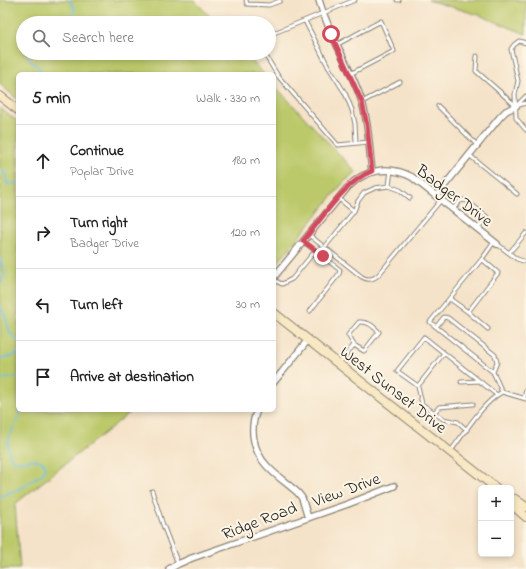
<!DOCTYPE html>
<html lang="en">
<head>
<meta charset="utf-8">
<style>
  body { margin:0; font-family:"Indie Flower",sans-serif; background:#f6f6f6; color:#222 }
  .controls { position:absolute; right:12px; bottom:12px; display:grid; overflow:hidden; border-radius:6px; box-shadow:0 2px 6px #0003 }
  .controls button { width:36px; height:36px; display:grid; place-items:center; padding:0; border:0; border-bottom:1px solid #e0e0e0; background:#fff; color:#222; font:20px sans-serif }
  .stop { position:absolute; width:12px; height:12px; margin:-9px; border:3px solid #d1495b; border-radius:50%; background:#fff }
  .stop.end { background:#d1495b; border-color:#fff; box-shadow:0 1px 4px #0008 }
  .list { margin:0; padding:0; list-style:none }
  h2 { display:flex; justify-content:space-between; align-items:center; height:52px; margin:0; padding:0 16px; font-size:17px }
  h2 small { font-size:13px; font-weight:400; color:#767676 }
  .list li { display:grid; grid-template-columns:26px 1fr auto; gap:12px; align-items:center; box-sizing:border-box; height:72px; padding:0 16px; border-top:1px solid #e0e0e0 }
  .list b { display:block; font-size:15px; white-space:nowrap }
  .list p { margin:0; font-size:13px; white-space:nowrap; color:#767676 }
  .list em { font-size:13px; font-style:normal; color:#767676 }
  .icon { flex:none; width:22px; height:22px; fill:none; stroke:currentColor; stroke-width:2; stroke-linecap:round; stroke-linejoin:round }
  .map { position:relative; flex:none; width:526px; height:569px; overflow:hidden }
  .search { position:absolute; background:#fff; box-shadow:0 2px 6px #0003; left:16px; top:16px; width:260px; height:44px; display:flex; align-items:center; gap:10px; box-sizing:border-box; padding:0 14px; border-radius:22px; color:#767676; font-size:15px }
  .panel { position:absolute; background:#fff; box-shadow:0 2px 6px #0003; left:16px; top:72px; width:260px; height:340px; border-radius:6px }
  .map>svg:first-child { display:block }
</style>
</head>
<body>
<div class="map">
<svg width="526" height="569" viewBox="0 0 526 569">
  <rect width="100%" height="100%" fill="#fcf5e5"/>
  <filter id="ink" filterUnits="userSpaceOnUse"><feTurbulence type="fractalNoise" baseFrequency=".025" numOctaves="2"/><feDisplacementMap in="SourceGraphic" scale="8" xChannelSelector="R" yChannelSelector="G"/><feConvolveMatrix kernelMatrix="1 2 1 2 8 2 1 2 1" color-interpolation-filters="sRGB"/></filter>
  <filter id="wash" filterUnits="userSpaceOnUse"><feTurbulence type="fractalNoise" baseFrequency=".012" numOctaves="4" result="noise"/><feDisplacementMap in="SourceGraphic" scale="16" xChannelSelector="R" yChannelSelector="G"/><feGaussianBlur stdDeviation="0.9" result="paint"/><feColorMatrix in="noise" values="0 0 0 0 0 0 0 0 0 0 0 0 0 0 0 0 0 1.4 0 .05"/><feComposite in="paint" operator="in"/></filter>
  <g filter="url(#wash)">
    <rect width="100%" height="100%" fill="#f5e3c9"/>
    <!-- green -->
    <path fill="#bcc96b" stroke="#6c7244" d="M0 0H194L216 23H23V53H244L264 74H18V100L0 84Z
      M428 0H526V34L479 15Z
      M274 85 356 172 344 182 274 267Z
      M0 108 18 122V410H133L15 504 20 569H0Z"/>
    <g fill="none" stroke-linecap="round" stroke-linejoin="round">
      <!-- stream -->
      <path stroke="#68bde5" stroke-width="1.5" d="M41 23V19L50 16 67 17 73 14 75 9 69 0
        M28 53C28 65 38 62 43 74
        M48 53 56 55 60 53
        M0 170 5 173 7 184H12L18 182
        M0 258 5 274 0 285
        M0 306C2 311 5 316 7 321 9 330 9 336 18 340
        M0 358 10 357 18 353
        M0 379C6 380 12 376 18 377
        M0 497 25 486 35 478 42 475 46 467 43 462C29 456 25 464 13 461 0 440 16 429 21 410"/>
    </g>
  </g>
  <g filter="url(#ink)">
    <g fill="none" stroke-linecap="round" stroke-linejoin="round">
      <defs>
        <path id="lane" d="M246 0 247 4 269 5 280 1V0
          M397 0H399
          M305 21 329 68 345 93 352 110 355 124 356 143
          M269 35 355 0
          M526 43 519 41 514 45 511 49 518 81 515 94 516 118 526 130
          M336 45 381 21 394 51 350 74
          M264 53 278 76 336 143 338 145 369 142
          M477 56 476 71 516 106
          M362 102 400 82
          M438 106 477 145
          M516 106 526 96
          M516 106 526 103
          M469 155 517 194
          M389 186 400 190 410 198
          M338 198 354 211
          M453 209 460 201 464 200 467 201 487 217 478 228
          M309 235 362 277C369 281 375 279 380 273L441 200
          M303 241 340 270 339 274 310 311
          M494 242 482 259 430 322 493 372 502 392
          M497 244 517 259 526 262
          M325 247 354 211 358 201 364 193 375 188 389 186 391 170
          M509 253 526 233
          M274 280 282 284 292 279 315 251
          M450 299 468 312 498 273 482 259
          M468 312 488 329
          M436 327 444 317 448 318 495 355 497 362 493 372
          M339 363 354 345 348 335 359 322C368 321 373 326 379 332L364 351 354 345
          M461 382 479 381
          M418 386 397 371 424 337 444 353
          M524 398 526 390
          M434 413 439 407 473 404
          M467 430 458 422 443 419 422 404 418 386 444 353 497 395
          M450 452C465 433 481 404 502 392L526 399
          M152 491 163 525 178 564"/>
        <path id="street" d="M319 0C329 36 351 67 362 102 369 124 369 148 372 171
          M436 196 500 117 506 111 516 106
          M274 277 348 187C366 169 389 165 412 177L497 244
          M274 382 308 340
          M257 410C249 429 253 451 267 466 276 476 288 484 298 493L302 498 308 518
          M169 569 178 564 192 558 348 504 394 486"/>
        <path id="secondary" d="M0 96 18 110
          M274 313 496 488
          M511 498 515 499 526 507
          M511 504 526 517"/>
      </defs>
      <!-- lane casing -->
      <use href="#lane" stroke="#888072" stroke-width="5"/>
      <!-- street casing -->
      <use href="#street" stroke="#888072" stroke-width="8"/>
      <!-- secondary casing -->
      <use href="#secondary" stroke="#888072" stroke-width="10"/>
      <!-- lane -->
      <use href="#lane" stroke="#fff" stroke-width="3"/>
      <!-- street -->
      <use href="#street" stroke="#fff" stroke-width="5.5"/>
      <!-- secondary -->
      <use href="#secondary" stroke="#f8e8c3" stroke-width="8"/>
    </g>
  </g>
  <g fill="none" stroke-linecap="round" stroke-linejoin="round" filter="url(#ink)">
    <!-- route -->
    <path stroke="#d1495b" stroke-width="5" d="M323 256 303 241C322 219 344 182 372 171L367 125 362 102 331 34"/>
  </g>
  <g text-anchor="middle" stroke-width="4" stroke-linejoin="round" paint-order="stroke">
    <!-- street labels -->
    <g font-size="17" fill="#1c1c1c" stroke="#fcf5e5">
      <text transform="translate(455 195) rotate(37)" y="6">Badger Drive</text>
      <text transform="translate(394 389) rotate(38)" y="6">West Sunset Drive</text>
      <text transform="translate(346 489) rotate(-20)" y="6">View Drive</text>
      <text transform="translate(259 520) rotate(-21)" y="6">Ridge Road</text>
    </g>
  </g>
</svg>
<div class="controls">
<button>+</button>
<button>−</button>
</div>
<div class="stop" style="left:331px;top:34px"></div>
<div class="stop end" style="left:323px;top:256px"></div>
<div class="search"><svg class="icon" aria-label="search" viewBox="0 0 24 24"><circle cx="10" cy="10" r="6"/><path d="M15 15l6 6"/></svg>Search here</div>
<section class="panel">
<h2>5 min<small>Walk · 330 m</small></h2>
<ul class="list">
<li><svg class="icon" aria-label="ahead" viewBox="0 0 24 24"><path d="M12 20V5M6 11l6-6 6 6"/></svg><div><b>Continue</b><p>Poplar Drive</p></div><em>180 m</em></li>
<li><svg class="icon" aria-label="right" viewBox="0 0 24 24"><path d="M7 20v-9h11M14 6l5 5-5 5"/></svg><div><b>Turn right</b><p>Badger Drive</p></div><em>120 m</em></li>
<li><svg class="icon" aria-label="left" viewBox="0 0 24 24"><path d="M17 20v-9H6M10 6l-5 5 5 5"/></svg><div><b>Turn left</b></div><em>30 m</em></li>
<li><svg class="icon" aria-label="arrive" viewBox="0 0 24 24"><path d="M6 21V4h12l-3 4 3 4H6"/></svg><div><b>Arrive at destination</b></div></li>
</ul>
</section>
</div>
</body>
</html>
